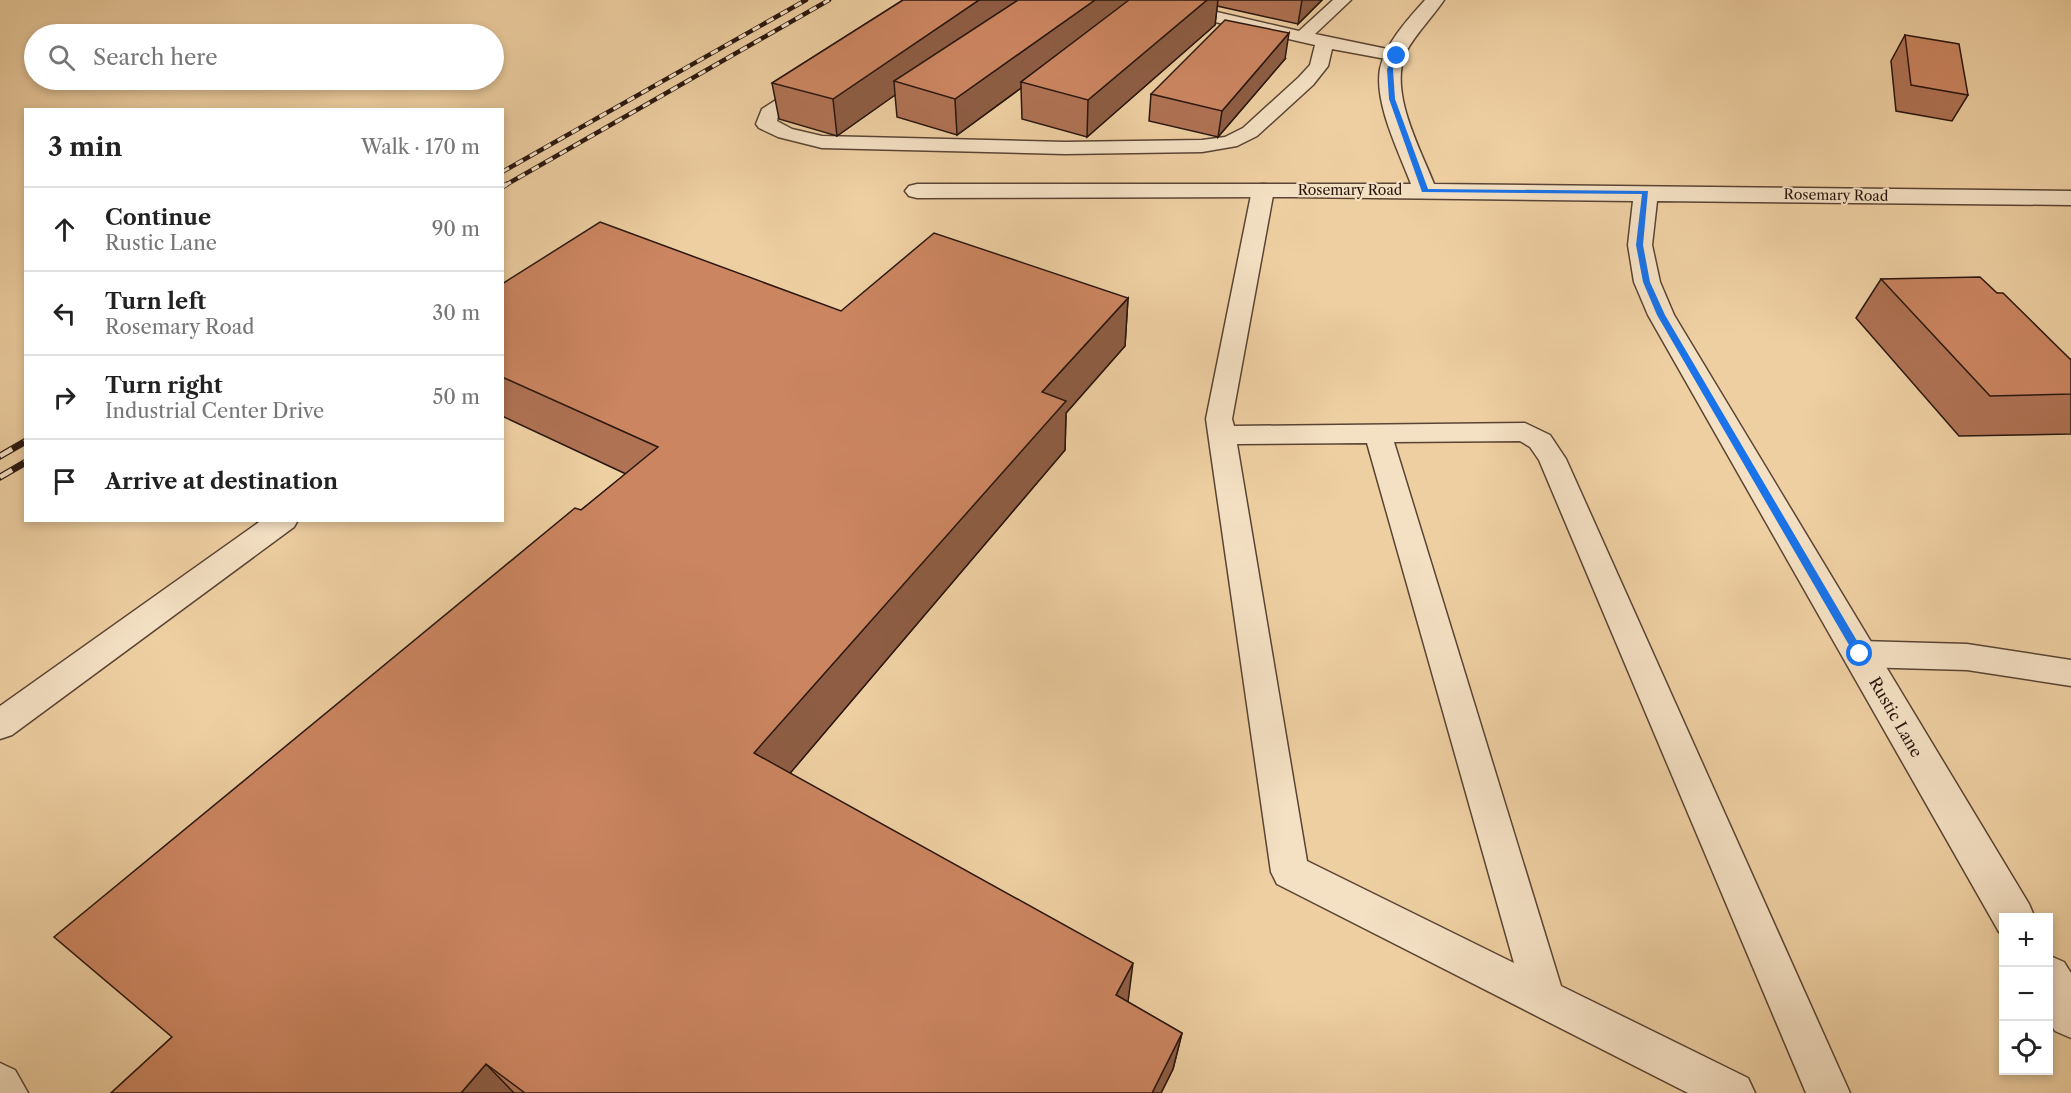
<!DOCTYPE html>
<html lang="en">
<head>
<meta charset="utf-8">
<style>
  body { margin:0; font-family:"Libre Caslon Text",serif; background:#f2f2f2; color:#222 }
  .controls { position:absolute; right:18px; bottom:18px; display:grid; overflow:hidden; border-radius:0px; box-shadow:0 3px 9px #0003 }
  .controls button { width:54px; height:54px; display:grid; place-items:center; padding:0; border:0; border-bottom:2px solid #e0e0e0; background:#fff; color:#222; font:30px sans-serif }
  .stop { position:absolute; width:18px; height:18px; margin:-14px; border:4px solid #1a73e8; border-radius:50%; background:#fff }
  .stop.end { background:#1a73e8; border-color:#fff; box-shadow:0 2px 6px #0008 }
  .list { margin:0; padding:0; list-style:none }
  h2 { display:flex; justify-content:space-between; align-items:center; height:78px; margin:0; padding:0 24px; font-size:26px }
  h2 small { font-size:20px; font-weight:400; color:#767676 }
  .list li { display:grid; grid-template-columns:39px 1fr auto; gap:18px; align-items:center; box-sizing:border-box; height:84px; padding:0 24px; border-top:2px solid #e0e0e0 }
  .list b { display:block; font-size:22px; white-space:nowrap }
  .list p { margin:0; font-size:20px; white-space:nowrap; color:#767676 }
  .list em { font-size:20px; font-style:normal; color:#767676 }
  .icon { flex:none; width:33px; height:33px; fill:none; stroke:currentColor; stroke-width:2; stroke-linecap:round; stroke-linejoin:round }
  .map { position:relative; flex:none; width:2071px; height:1093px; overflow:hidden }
  .search { position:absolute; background:#fff; box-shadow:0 3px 9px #0003; left:24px; top:24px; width:480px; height:66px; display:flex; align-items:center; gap:15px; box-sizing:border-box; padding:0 21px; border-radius:33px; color:#767676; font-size:22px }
  .panel { position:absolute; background:#fff; box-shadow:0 3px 9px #0003; left:24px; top:108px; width:480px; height:414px; border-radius:0px }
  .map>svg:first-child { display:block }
</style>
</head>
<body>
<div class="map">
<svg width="2071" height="1093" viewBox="0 0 2071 1093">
  <rect width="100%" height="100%" fill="#eecfa2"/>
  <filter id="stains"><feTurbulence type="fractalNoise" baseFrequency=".00333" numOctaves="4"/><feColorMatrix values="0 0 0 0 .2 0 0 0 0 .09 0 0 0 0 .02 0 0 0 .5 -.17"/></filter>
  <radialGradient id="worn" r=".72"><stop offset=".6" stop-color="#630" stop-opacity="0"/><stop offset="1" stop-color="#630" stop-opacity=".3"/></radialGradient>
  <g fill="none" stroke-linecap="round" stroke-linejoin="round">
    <defs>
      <path id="service" d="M1135 0H1165L1299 31 1333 0H1351L1315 34 1397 51 1403 52 1406 56 1403 60 1397 61 1332 49 1328 66 1313 85 1257 136 1237 146 1202 152 1065 154 822 148 778 137 759 128 756 124 762 109 804 82H818L820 86 818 90 778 116 777 121 792 129 822 136 1065 142 1202 140 1225 137 1243 128 1299 77 1310 65 1315 45 1137 4Z
        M1263 184 1271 185 1274 190 1232 419 1234 426 1525 423 1550 435 1566 459 1850 1093H1806L1539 460 1530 447 1520 441 1394 442 1561 986 1748 1078 1755 1093H1688L1277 884 1271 872 1206 419 1252 190 1255 185ZM1367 443 1514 963 1307 861 1237 444Z
        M262 520H298L294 527 12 735 0 739V706Z
        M1860 641 1967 644 2071 660V686L1967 670 1860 667 1848 663 1844 654 1848 645Z
        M0 1063 15 1070 28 1093H0Z"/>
      <path id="minor" d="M1425 0H1444C1432 18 1416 33 1406 52 1388 91 1420 148 1434 184L2071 191V205L1657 201 1652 245 1660 282 1674 315 2029 904 2035 918H2004V934L1999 932 1648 315 1634 282 1628 245 1633 201 1291 197 917 198 909 196 905 191 909 186 917 184H1411C1399 152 1374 103 1380 69 1385 44 1408 19 1425 0Z
        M2048 955 2064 962 2071 973V1038L2055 1031 2048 1020Z"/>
    </defs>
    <!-- service casing -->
    <use href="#service" stroke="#5a4433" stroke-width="3"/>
    <!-- minor casing -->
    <use href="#minor" stroke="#5a4433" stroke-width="3"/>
    <!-- service -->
    <use href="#service" fill="#f4e0c3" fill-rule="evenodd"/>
    <!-- minor -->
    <use href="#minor" fill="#f4e0c3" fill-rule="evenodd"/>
    <defs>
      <path id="rail-far2" d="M502 172 806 0
        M504 186 829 0"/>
      <path id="rail-far1" d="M502 187 507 184"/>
      <path id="rail" d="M0 456 26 441
        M0 477 26 462"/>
    </defs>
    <!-- rail-far2 casing -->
    <use href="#rail-far2" stroke="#29160e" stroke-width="4.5"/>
    <!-- rail-far1 casing -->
    <use href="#rail-far1" stroke="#29160e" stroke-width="5"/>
    <!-- rail casing -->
    <use href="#rail" stroke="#29160e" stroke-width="7"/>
    <!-- rail-far2 -->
    <use href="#rail-far2" stroke="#f4e0c3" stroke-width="3" stroke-dasharray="8" stroke-linecap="butt"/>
    <!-- rail-far1 -->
    <use href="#rail-far1" stroke="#f4e0c3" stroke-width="4" stroke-dasharray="10" stroke-linecap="butt"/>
    <!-- rail -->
    <use href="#rail" stroke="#f4e0c3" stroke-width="4.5" stroke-dasharray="14" stroke-linecap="butt"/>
  </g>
  <!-- wall -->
  <path fill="#af7253" stroke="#29160e" stroke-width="1.5" d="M903 0H1322L1298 24 1217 6 1215 25 1087 137 1022 119 1021 88 957 135 897 117 895 95 837 136 779 119 772 83Z
    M1905 35 1968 95 1952 121 1896 111 1891 61Z
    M1285 59 1218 137 1149 121 1151 94Z
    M1881 279 1997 293 2071 360V434L1959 436 1856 318Z
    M502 284 841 311 1128 298 1125 346 1066 413 1065 450 790 773 1128 1002 1182 1033 1173 1069 1161 1093H111L172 1037 581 510 626 474 502 416Z"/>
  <!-- shaded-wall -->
  <path fill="#8e5d44" stroke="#29160e" stroke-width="1.5" d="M979 0H1029L894 81 895 95 837 136 833 99Z
    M1095 0H1133L1021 82V88L957 135 955 99Z
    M1207 0H1218L1215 25 1087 137 1088 100Z
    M1302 0H1322L1298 24Z
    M1289 33 1285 59 1218 137 1222 111Z
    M1128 298 1125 346 1066 413 1065 450 769 798 754 753 1042 392Z
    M1133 963 1128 1002 1116 995Z
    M1182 1033 1173 1069 1161 1093H1152Z
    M486 1064 514 1093H461Z"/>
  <!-- building -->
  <path fill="#cb8561" stroke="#29160e" stroke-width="1.5" d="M903 0H979L833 99 772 83Z
    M1018 0H1095L955 99 894 81Z
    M1129 0H1207L1088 100 1021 82Z
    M1225 20 1289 33 1222 111 1151 94Z
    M1905 35 1959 44 1968 95 1911 85Z
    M600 222 841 311 934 233 1128 298 1042 392 1066 401 754 753 1133 963 1116 995 1182 1033 1152 1093H525L486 1064 461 1093H111L172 1037 54 937 575 508 581 510 658 447 502 377V284Z
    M1980 277 1997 293H2003L2071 360V394L1990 396 1881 279Z"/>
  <!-- route -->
  <path fill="#1a73e8" d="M1395 55 1400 56 1393 69 1395 99 1428 189 1648 191 1643 245 1650 282 1665 315 1863 651V657H1856L1657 315 1643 282 1636 245 1642 194 1422 192 1389 99 1387 69Z"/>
  <g text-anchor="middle" stroke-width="4.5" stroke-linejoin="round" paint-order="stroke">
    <!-- far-street labels -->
    <g font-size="14" fill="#29160e" stroke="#f4e0c3">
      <text x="1350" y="195">Rosemary Road</text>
      <text transform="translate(1836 195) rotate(1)" y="5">Rosemary Road</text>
    </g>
    <!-- street labels -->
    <g font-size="16" fill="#29160e" stroke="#f4e0c3">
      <text transform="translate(1896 717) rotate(60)" y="6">Rustic Lane</text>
    </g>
  </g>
  <rect width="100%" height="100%" filter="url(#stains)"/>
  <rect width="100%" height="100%" fill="url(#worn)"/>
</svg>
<div class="controls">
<button>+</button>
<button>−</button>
<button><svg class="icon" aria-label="locate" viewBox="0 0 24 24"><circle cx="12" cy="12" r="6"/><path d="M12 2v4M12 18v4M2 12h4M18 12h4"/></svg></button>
</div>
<div class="stop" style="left:1860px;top:654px"></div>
<div class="stop end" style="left:1397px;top:56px"></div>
<div class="search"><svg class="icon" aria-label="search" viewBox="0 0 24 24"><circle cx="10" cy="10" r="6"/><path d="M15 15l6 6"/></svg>Search here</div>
<section class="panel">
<h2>3 min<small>Walk · 170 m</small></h2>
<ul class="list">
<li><svg class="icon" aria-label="ahead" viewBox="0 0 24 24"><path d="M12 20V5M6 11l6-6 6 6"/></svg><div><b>Continue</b><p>Rustic Lane</p></div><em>90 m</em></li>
<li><svg class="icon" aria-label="left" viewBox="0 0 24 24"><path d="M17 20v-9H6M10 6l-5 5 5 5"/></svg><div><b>Turn left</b><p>Rosemary Road</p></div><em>30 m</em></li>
<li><svg class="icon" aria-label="right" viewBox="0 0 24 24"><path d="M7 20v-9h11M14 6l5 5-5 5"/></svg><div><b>Turn right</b><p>Industrial Center Drive</p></div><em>50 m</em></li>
<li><svg class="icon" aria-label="arrive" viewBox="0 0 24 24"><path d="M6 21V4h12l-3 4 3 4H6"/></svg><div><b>Arrive at destination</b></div></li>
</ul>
</section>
</div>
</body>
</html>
